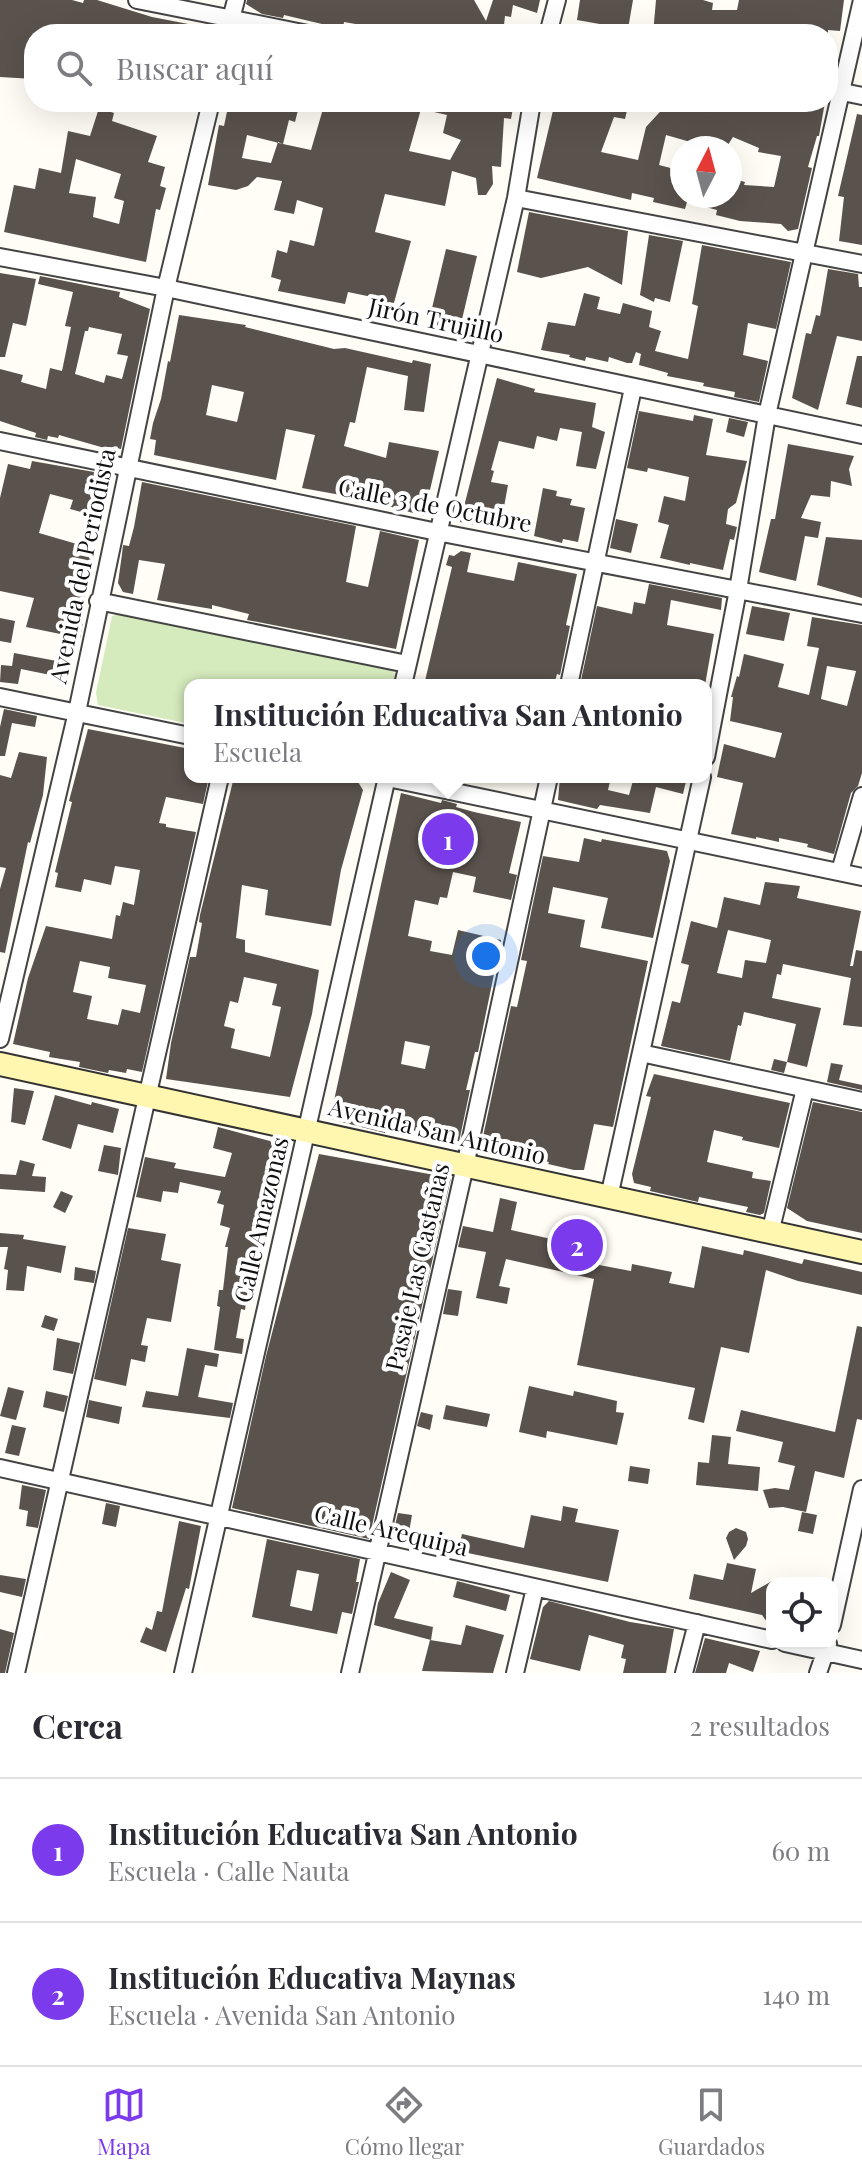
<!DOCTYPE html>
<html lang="es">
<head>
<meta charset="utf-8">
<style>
  body { margin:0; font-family:"Playfair Display",serif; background:#f7f7f7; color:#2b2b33 }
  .controls { position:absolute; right:24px; bottom:24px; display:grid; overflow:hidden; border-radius:16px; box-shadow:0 8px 32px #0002 }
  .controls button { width:72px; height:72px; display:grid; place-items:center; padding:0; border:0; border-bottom:2px solid #e1e1e2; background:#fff; color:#2b2b33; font:40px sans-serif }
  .compass { position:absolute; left:670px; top:136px; width:72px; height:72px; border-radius:50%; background:#fff; box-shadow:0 8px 32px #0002; rotate:6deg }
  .you { position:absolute; left:486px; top:956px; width:28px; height:28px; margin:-20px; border:6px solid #fff; border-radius:50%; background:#1a73e8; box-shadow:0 0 0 12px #1a73e833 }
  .badge { display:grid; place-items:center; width:52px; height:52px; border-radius:50%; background:#7c3aed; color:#fff; font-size:26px; font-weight:700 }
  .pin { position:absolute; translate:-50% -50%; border:4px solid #fff; box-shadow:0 2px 8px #0006 }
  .popup { position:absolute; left:184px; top:679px; width:528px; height:104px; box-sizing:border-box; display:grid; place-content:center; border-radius:16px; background:#fff; filter:drop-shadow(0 2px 6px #0005); font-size:26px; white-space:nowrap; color:#7c7c81 }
  .popup b { font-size:30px; color:#2b2b33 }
  .popup::after { content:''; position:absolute; left:50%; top:100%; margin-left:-16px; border:16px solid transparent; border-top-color:#fff }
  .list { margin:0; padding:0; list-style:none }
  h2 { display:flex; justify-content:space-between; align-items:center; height:104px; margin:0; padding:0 32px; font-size:34px }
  h2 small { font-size:26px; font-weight:400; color:#7c7c81 }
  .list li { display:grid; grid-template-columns:52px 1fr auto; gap:24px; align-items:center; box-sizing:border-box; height:144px; padding:0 32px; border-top:2px solid #e1e1e2 }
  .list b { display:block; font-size:30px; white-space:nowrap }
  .list p { margin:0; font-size:26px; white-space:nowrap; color:#7c7c81 }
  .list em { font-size:26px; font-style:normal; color:#7c7c81 }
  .icon { flex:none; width:44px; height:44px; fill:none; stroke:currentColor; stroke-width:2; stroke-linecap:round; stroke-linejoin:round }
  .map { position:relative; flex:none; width:862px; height:1673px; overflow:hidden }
  .search { position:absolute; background:#fff; box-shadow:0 8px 32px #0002; left:24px; right:24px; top:24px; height:88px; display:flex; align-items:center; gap:20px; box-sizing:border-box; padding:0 28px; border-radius:32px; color:#7c7c81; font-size:30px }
  .sheet { height:392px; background:#fff }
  nav { display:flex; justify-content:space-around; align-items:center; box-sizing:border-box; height:112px; border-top:2px solid #e1e1e2; background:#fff; font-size:22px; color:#7c7c81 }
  nav a { display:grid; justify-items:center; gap:4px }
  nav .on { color:#7c3aed }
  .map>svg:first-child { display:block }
</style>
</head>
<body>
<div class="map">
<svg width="862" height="1673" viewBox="0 0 862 1673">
  <rect width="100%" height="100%" fill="#fffdf5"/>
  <!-- green -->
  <path fill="#d5ebbd" d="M128 612 388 666 396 675 394 685H190V724L98 705 96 693 112 616Z"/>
  <!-- building -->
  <path fill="#5a524d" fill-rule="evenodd" d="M0 0H72L83 3 84 0H97L152 17 209 28 208 34H34V79L0 77Z
    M247 0H474L486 21 493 0H540L537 13 513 5 511 17 505 16 503 34H429L391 26 390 30 344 22 343 29 284 15 283 18 262 14 246 4Z
    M580 0H633L628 29 577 20Z
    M656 0H703L713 3 712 10H737L739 0H844L840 31 828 30V34H653Z
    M229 102H300L295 122 289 120 283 144 311 150 325 102H514L511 119 504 118 501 167 492 166 493 184 486 195H478L476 178 452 171 445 206 385 194 375 232 411 241 392 310 382 307 380 314 369 311 372 297 348 292 345 304 278 291 281 280 271 277 277 250 287 253 290 240 314 246 323 208 297 200 294 214 274 210 282 181 257 177 248 186 236 190 208 185 219 125 224 126ZM421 109 447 115 443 133 461 140 450 160 409 151ZM247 135 283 144 278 142 271 163 242 158Z
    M555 102H629L625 119 614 117 601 152 638 160 646 127 669 102H825L819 136H817L808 167 812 168 798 229 788 231 781 224 740 221 716 215 717 210 687 202 685 209 653 202 654 198 632 193 631 200 537 178ZM666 135 701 145V143L722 148H726L733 137 759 148 758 152 781 156 774 187 744 185 745 182 730 178V196H682V171L659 165Z
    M99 108 114 113 112 121 157 136 148 162 165 167 160 186 166 188 160 210 156 209 146 262 4 232 14 185 35 189 39 168 61 173 68 131 90 136ZM76 159 121 174 114 198 124 201 119 224 93 217 96 197 69 193Z
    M857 114 862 115V245L839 241 844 197 838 196Z
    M529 212 628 231 622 285 588 267 541 278 517 272Z
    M649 235 683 241 670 302 655 298 654 302 640 295Z
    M702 245 791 262 776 329 748 323 743 355 768 361 759 402 734 397 735 392 703 386 704 383 667 376 668 373 639 365 641 354 636 352 632 363H627L609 357 608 362 586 357 585 361 569 357 570 355 541 350 548 322 575 326 584 293 600 297 597 309 620 314 623 303 652 311 649 327 661 331 655 351 688 359 698 306 692 304Z
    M446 249 477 256 459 332 428 325Z
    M828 269 858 274 859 287H862V341L837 336 818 410 792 398 806 333 811 334 816 315 820 316Z
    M0 273 36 279 26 326 13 323 5 357H0Z
    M40 276 120 292 119 297 150 309 121 449 109 447 108 449 59 435 58 438 48 436 47 440 35 437 36 433 0 421V369L23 375 21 382 46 389 50 368 62 371 71 327 65 326 73 292 38 284ZM89 327 122 334 117 354 128 356 122 379 106 375 104 383 75 374 85 331H88Z
    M179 315 246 325 245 327 334 349 345 348 412 363 413 360 431 364 424 412 404 410 408 376 367 367 355 423 350 422 344 446 386 458 389 442 439 451 424 516 363 499 302 488 315 435 286 429 276 480 154 455 156 440 150 439 153 423 161 399 168 361 170 362ZM212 385 244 392 237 422 206 415Z
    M857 356H862V408L846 404Z
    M497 378 535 389 534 392 596 403 592 427 605 432 596 469 576 466 582 432 560 428 557 441 537 436 534 449 499 441 491 470 494 471 491 482 508 485 500 529 460 522Z
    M639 411 693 421 694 415 713 419 706 455 747 461 736 503 728 509 726 524 737 527 734 540 730 539 723 570 690 563V565L660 558 669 525 658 522 664 496 685 501 689 477 648 468 647 472 627 468Z
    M729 418 748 422 744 437 726 432Z
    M788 444 854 456 849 469 852 486 831 481 830 497 811 495 801 518 821 522 818 538 805 536 796 581 759 572 771 519H775Z
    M32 461 111 475 103 518 70 509 73 500 50 494 39 533 94 549 87 579 90 580 79 616 84 617 80 638 26 627 34 598 0 591V498L8 464 30 469Z
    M142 482 356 526 346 582 368 587 380 531 419 540 396 649 247 620 249 614 212 605V609L157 600 165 564 139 560 133 594 123 592 118 583 122 554 123 545 129 546 134 527Z
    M543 488 557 491 556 496 572 499 570 505 585 508 578 542 563 539 562 543 534 536Z
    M616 519 638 524 631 553 610 548Z
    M826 537 862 540V598L817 585Z
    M461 551 471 553 467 572 514 581 518 562 577 574 566 625 570 626 560 675 557 674 554 685H424L452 567 446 565 449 555 454 556Z
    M649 584 722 598 721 610 671 600 667 625 714 634 705 685H580L597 606 632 614 634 602 645 604Z
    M752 606 790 613 784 641 746 634Z
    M812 617 862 625V773L858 786 851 793 834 854 807 847 808 844 779 838V842L756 837V839L731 834 743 783 717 777 724 744 775 758 782 733 730 721 733 697H731L737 676 739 677 744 654 784 664 778 687 809 695 819 648 807 646ZM827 666 856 671 847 706 821 699Z
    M0 618 15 621 11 643 0 641Z
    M14 653 73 664 70 679 21 669 18 684 0 682 1 665 12 666Z
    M4 709 37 716 35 727 12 723 5 756H0V727Z
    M88 729 190 749V777H209L203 804 166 797 159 823 166 824V827L196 832 142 1072 127 1069 126 1073 109 1070 108 1073 79 1067 80 1062 49 1057 50 1052 13 1044 28 978 46 926 112 939 116 915 120 916 123 902 134 905 140 870 115 866 111 885 84 879 81 892 55 887 58 873 55 872 72 802 69 801ZM80 961 110 967 108 978 146 985 140 1013 122 1009 118 1025 87 1019 92 996 73 992Z
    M19 752 47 757 43 795 30 843 28 842 5 953 0 952V889L6 868 0 867V775L11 778Z
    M234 777H335L358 782 363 790 341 870 331 926 265 915 268 890 242 885 236 938 245 940V952L319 970 312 1014 290 1097 166 1079 171 1043 190 957H196L202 923 199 922 200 915ZM244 977 277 984 272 1005 281 1007 270 1057 231 1048 235 1029 224 1026 230 1001 238 1003Z
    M560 777H611L608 790 629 795 634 777H687L683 794 656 787 650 813 600 805 597 809 558 800Z
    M401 793 441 803 442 800 457 804 456 807 474 812 521 822 509 873 517 875 511 900 473 892 476 877 453 872 447 898 440 897 438 905 415 900 408 936 432 941 430 951 452 955 458 930 501 940 478 1052H475L466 1090H470L459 1142 387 1124 385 1133 330 1119ZM405 1041 430 1046 425 1069 401 1064Z
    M584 838 601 842 602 839 667 851 670 861 653 938 601 928 608 898 553 887 548 913 585 920 580 947 648 961 613 1127 594 1124 584 1170H574L548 1164 549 1162 484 1150 481 1146 511 1006 517 1007 527 961 521 960 543 856 579 862Z
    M765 882 800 886 797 898 861 911 850 966H853L856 950 862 951V1027L843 1025 851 978 783 964 781 975 777 974 772 998 821 1008 807 1067 787 1062 796 1024 744 1012 741 1026 738 1025 730 1061 661 1046 672 1001 680 1003 689 965 681 963 691 921 717 928 724 897 760 905ZM728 930 771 940 766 963 745 960 742 978 717 973Z
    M774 1059 787 1062 784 1073 771 1070Z
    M831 1063 843 1065 839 1080 862 1085V1090L827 1082Z
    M654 1074 790 1103 779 1148 742 1140 743 1137 714 1130 707 1162 753 1172 752 1178 771 1181 764 1213 760 1215 746 1212 748 1207 699 1197 698 1202 650 1191 651 1187 634 1183 632 1174 651 1097 646 1096Z
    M14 1088 34 1091 25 1125 11 1122Z
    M55 1095 91 1105 92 1102 119 1109 113 1133 78 1124 71 1149 42 1140Z
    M813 1102 862 1112V1233L807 1221 787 1208Z
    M218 1127 270 1141 278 1150 258 1223 265 1225 256 1253 252 1282 249 1281 245 1310 241 1309 236 1338 244 1339 242 1354 214 1350 220 1307 217 1306 219 1290H223L228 1247H225L230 1228 220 1225 224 1205 217 1203 221 1191 180 1182 178 1193 163 1191 161 1202 136 1197 145 1157 176 1163 174 1168 225 1177 232 1153 213 1148Z
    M104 1145 121 1148 118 1175 98 1171Z
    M319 1154 451 1178 369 1539 232 1508 266 1356Z
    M20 1160 35 1164 32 1176 46 1177 45 1192 0 1189V1174L16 1175Z
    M61 1191 73 1196 65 1213 53 1207Z
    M500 1198 517 1202 511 1230 587 1247 583 1262 631 1271 632 1264 672 1272 669 1283 694 1288 702 1246 743 1255 744 1250 802 1264 804 1259 862 1272V1295L798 1281 766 1270 749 1353 721 1347 704 1423 688 1419 695 1388 577 1365 594 1279 506 1259 499 1286 510 1288 507 1304 476 1298 486 1252 458 1247 463 1226 493 1232Z
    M128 1228 166 1234 161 1260 181 1264 171 1322 147 1318 141 1345 148 1346 145 1362 131 1359 126 1386 94 1379Z
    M0 1233 24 1235 23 1239 66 1246 61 1273 27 1266 24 1291 6 1290 8 1270 4 1269 8 1247H0Z
    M75 1267 96 1271 94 1283 74 1280Z
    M448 1289 462 1291 458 1316 443 1314Z
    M45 1315 58 1319 54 1331 41 1327Z
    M857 1326 862 1327V1420L857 1419 844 1478 815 1471 806 1512 783 1507 769 1508 763 1490 775 1488 789 1490 795 1466 778 1462 783 1442 736 1431 741 1410 835 1432Z
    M57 1338 80 1343 73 1374 53 1370Z
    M187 1348 219 1354 217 1367 205 1365 198 1397 233 1403 230 1418 142 1407 146 1391 178 1396Z
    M529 1386 573 1396 574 1391 617 1401 616 1412 624 1413 617 1445 547 1431 546 1438 519 1432Z
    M8 1387 24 1391 16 1420 0 1416Z
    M46 1391 68 1396 64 1412 43 1407Z
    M89 1400 122 1407 119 1424 86 1417Z
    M446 1405 490 1414 487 1427 443 1419Z
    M421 1412 433 1415 430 1430 417 1426Z
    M12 1425 26 1428 19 1456 5 1453Z
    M712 1435 731 1437 728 1464 760 1467 758 1491 696 1485 698 1462 709 1463Z
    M630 1466 650 1469 648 1484 628 1481Z
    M22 1485 46 1490 38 1528 26 1526 28 1511 19 1509Z
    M106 1503 120 1506 116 1527 102 1524Z
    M563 1506 578 1509 575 1522 619 1530 608 1582 458 1551 462 1534 524 1548 531 1515 561 1521Z
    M802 1512 817 1515 813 1534 798 1531Z
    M398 1513 412 1515 407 1544 391 1541Z
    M179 1521 201 1526 189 1589 186 1588 166 1652 140 1642 146 1627 152 1630 157 1611 162 1612Z
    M736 1528 746 1532 748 1539 746 1546 734 1560 726 1538 729 1532Z
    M267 1539 360 1559 356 1582H359L352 1614 342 1612 337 1634 252 1617ZM297 1570 319 1574 312 1611 290 1606Z
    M727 1563 756 1569 751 1593 772 1581V1629L762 1615 689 1599 694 1574 723 1580Z
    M391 1572 410 1580 394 1618 433 1627 431 1640 374 1625 378 1603Z
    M0 1575 26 1579 22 1597 0 1592Z
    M457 1581 510 1595 506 1611 453 1597Z
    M549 1601 630 1622 674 1629 666 1673H623L626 1659 621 1658 624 1645 589 1635 580 1671 530 1659 543 1607Z
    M466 1625 504 1635 493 1673 422 1671 430 1640 461 1645Z
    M0 1629 14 1633 5 1673H0Z
    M705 1638 760 1651 753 1672 729 1663 726 1673H695Z"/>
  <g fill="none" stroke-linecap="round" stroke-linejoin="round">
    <defs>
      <path id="minor" d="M137 0 308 34
        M227 34 236 0
        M548 34 557 0
        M828 89 862 96
        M516 198 862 264
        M0 257 166 288 862 435
        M0 441 437 532 862 614
        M98 601 407 664
        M403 685 516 198 532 102
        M569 685 633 388
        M0 697 190 736
        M706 757 738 590 767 415 862 0
        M383 777 862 877
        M840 871 862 796
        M0 1039 77 712 166 288 211 102
        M641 1053 862 1101
        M609 1197 702 777
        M770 1233 805 1089
        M0 1468 772 1640
        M832 1625 862 1489
        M785 1643 862 1660
        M16 1673 220 777
        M183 1673 387 777
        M350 1673 465 1166 549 777
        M515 1673 535 1588
        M684 1673 697 1623
        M818 1673 828 1644"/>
      <path id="secondary" d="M0 1064 862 1252"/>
    </defs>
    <!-- minor casing -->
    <use href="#minor" stroke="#444" stroke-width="20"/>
    <!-- secondary casing -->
    <use href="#secondary" stroke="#333" stroke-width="26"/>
    <!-- minor -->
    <use href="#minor" stroke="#fff" stroke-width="16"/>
    <!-- secondary -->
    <use href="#secondary" stroke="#fff6b0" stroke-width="22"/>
  </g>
  <g text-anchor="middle" stroke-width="8" stroke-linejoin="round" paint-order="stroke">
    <!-- street labels -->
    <g font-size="24" fill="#111" stroke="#fff">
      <text transform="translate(436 321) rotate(12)" y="8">Jirón Trujillo</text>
      <text transform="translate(435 506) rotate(11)" y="8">Calle 3 de Octubre</text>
      <text transform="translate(83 566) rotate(-78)" y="8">Avenida del Periodista</text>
      <text transform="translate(437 1132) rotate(13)" y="8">Avenida San Antonio</text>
      <text transform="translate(262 1220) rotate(-77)" y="8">Calle Amazonas</text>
      <text transform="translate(418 1267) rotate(-77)" y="8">Pasaje Las Castañas</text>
      <text transform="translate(391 1531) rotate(13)" y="8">Calle Arequipa</text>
    </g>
  </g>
</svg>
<div class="controls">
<button><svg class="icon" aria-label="locate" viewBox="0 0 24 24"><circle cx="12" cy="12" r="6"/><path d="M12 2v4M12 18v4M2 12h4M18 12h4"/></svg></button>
</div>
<svg class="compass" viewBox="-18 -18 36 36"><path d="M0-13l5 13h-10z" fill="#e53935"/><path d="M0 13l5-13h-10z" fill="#7c7c81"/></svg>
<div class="you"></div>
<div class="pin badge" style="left:448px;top:839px">1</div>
<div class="popup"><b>Institución Educativa San Antonio</b>Escuela</div>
<div class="pin badge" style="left:577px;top:1245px">2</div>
<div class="search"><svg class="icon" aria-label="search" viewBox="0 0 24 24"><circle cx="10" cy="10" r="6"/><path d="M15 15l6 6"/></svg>Buscar aquí</div>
</div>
<section class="sheet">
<h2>Cerca<small>2 resultados</small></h2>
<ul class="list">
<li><span class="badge">1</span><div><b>Institución Educativa San Antonio</b><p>Escuela · Calle Nauta</p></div><em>60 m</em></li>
<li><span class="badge">2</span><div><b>Institución Educativa Maynas</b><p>Escuela · Avenida San Antonio</p></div><em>140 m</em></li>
</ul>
</section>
<nav>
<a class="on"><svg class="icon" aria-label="map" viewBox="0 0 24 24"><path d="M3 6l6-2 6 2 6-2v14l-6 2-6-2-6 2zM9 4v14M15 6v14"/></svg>Mapa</a>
<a><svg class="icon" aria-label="directions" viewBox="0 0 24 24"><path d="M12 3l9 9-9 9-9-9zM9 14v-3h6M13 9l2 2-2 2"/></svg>Cómo llegar</a>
<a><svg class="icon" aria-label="saved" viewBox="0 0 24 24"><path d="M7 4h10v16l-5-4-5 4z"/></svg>Guardados</a>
</nav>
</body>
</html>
